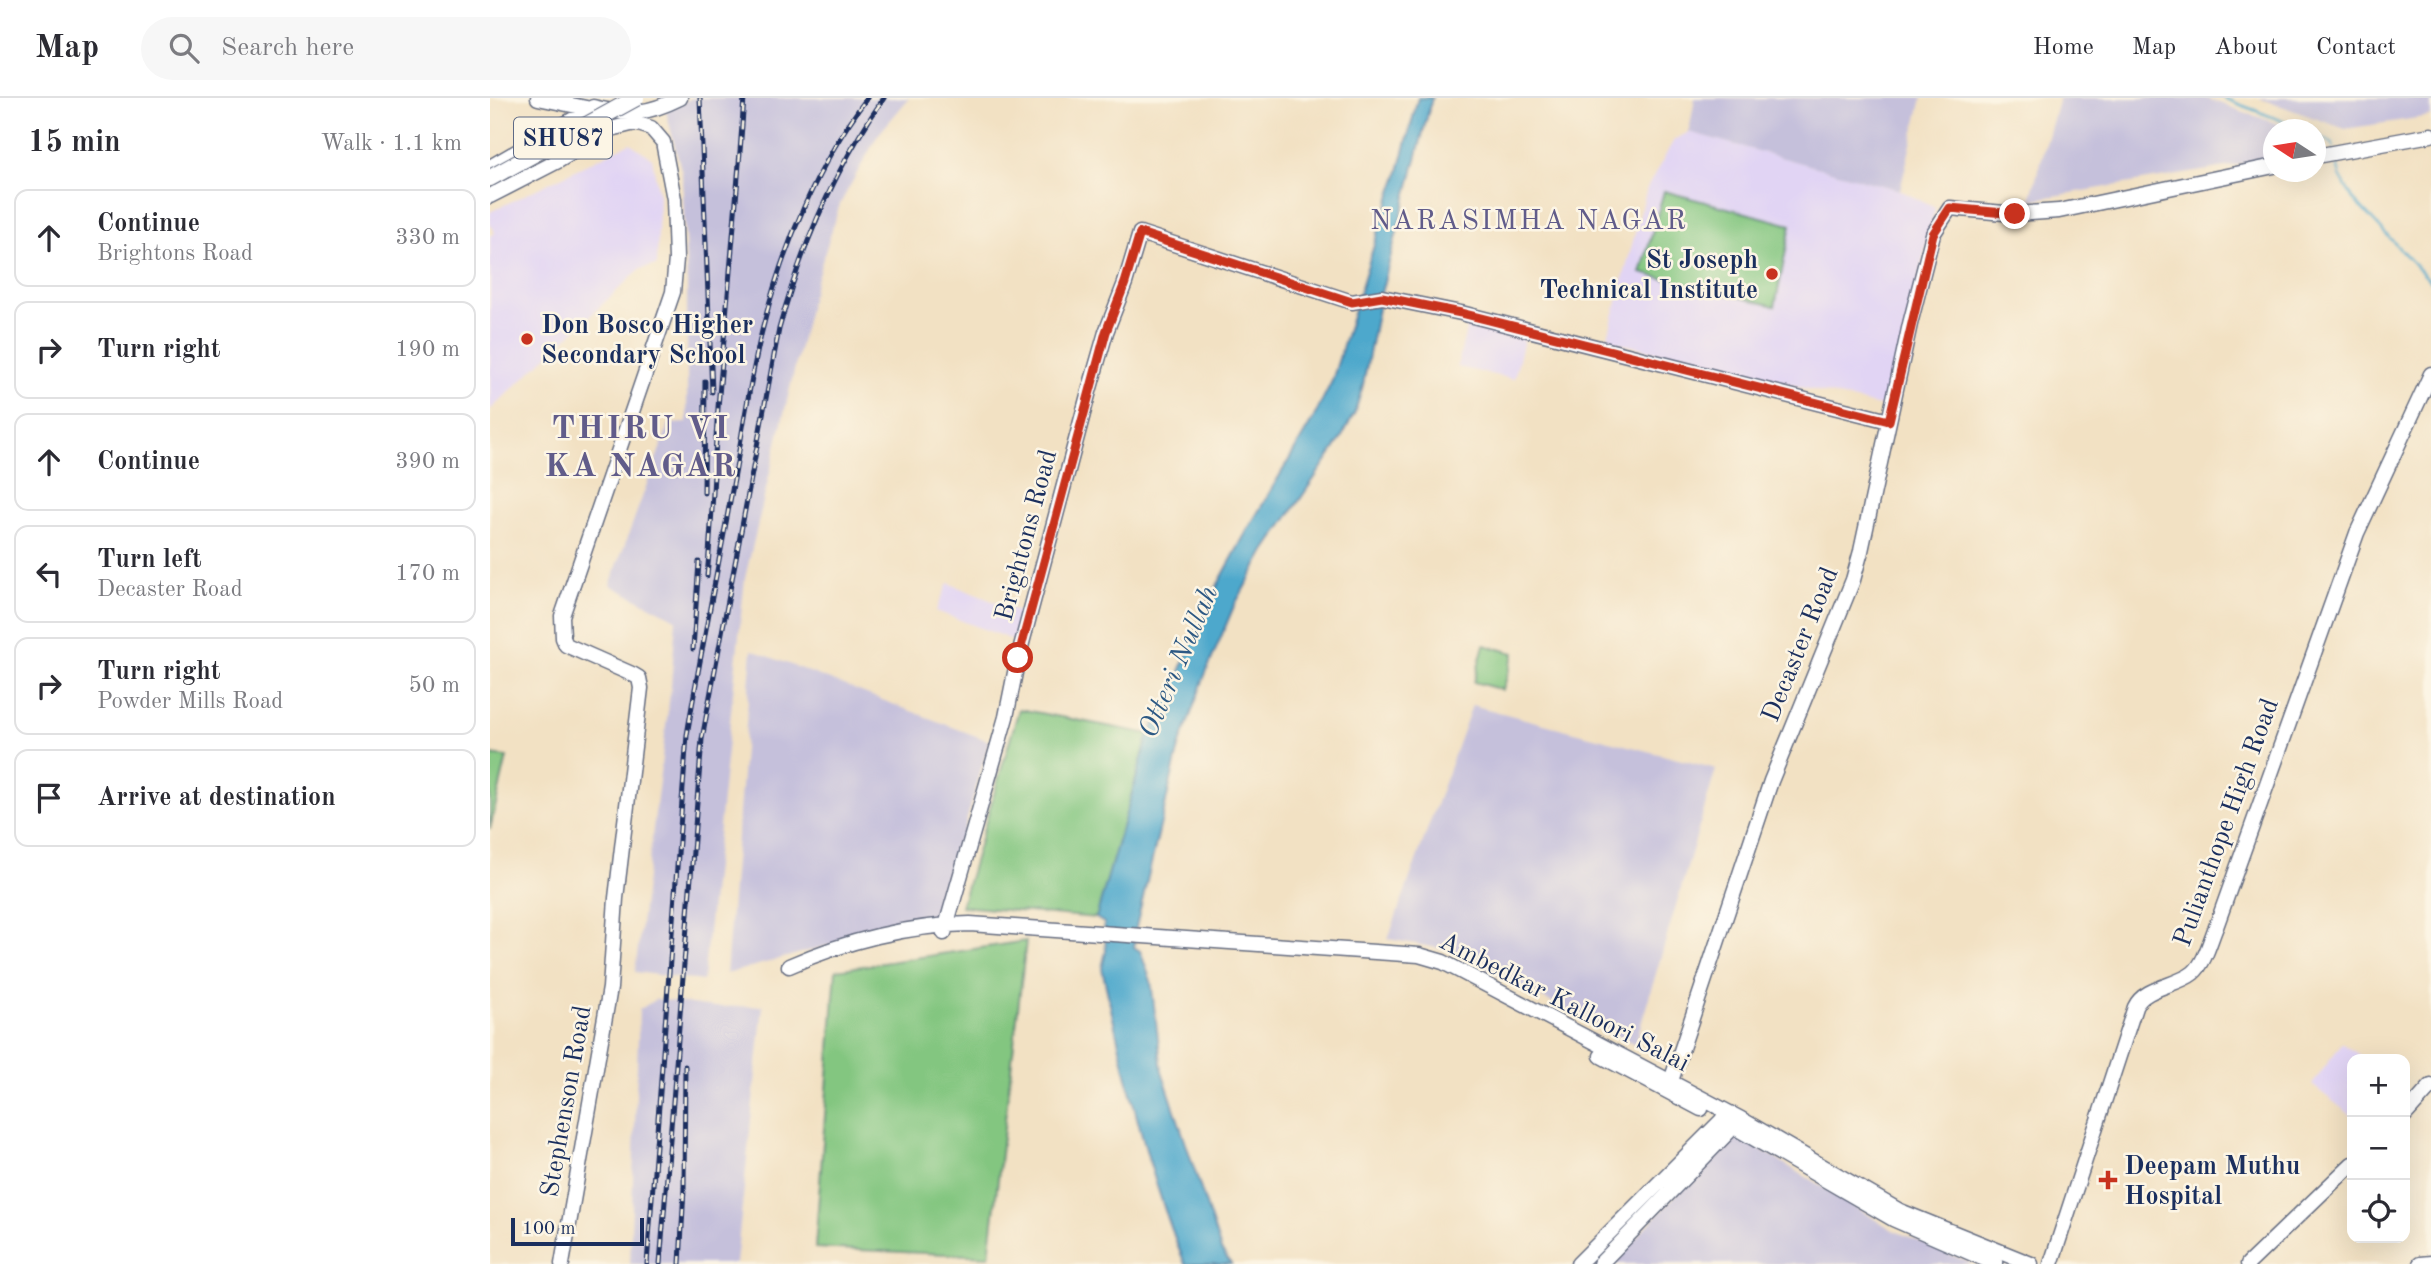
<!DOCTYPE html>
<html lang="en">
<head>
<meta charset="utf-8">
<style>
  body { margin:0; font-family:"Old Standard TT",serif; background:#f7f7f7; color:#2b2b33 }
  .controls { position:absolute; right:21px; bottom:21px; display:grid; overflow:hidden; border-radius:14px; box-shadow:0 7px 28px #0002 }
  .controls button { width:63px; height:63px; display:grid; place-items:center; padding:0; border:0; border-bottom:2px solid #e1e1e2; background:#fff; color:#2b2b33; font:35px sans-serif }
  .compass { position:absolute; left:1773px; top:21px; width:63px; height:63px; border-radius:50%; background:#fff; box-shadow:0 7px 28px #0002; rotate:282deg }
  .scale { position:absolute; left:21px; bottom:18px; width:133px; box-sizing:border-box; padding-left:7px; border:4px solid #1b2f5e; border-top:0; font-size:19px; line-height:24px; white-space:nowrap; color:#1b2f5e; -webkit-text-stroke:5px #fcf5e5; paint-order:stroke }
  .stop { position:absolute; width:21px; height:21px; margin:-16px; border:5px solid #c8321e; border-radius:50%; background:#fff }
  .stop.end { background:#c8321e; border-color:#fff; box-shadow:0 2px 7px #0008 }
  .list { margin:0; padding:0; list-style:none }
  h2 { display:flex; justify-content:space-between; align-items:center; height:91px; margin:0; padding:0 28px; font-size:30px }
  h2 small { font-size:23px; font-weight:400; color:#7c7c81 }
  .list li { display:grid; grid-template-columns:46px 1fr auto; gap:21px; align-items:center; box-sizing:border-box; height:98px; margin:0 14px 14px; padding:0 14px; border:2px solid #e1e1e2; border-radius:14px }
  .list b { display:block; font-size:26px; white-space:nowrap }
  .list p { margin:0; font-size:23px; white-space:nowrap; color:#7c7c81 }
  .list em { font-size:23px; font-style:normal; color:#7c7c81 }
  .icon { flex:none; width:38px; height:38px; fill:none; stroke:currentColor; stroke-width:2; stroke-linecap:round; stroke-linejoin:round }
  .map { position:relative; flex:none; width:1941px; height:1166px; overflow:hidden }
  header { display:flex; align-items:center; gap:42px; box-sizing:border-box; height:98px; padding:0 35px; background:#fff; border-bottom:2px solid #e1e1e2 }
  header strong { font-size:33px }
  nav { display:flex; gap:38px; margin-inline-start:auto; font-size:24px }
  .search { width:490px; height:63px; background:#f7f7f7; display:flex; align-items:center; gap:18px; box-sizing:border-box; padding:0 24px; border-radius:38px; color:#7c7c81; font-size:26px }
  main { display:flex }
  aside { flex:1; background:#fff }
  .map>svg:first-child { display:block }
</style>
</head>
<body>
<header>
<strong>Map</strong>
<div class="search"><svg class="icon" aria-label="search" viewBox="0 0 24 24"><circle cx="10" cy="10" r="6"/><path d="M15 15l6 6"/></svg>Search here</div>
<nav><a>Home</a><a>Map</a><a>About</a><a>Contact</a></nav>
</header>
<main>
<aside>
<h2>15 min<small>Walk · 1.1 km</small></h2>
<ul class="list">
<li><svg class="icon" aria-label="ahead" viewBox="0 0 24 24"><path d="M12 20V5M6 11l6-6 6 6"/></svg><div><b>Continue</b><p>Brightons Road</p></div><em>330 m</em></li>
<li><svg class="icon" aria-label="right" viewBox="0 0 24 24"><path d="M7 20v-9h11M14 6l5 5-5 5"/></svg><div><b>Turn right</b></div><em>190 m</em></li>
<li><svg class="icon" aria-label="ahead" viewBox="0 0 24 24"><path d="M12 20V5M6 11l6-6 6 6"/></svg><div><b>Continue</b></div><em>390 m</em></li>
<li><svg class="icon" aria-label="left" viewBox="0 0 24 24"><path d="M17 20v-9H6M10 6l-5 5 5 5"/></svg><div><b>Turn left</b><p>Decaster Road</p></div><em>170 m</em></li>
<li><svg class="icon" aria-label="right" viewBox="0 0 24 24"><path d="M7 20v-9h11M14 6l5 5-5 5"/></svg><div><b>Turn right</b><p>Powder Mills Road</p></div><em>50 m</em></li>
<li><svg class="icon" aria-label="arrive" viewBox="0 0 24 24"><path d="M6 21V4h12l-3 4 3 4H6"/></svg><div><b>Arrive at destination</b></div></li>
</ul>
</aside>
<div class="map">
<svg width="1941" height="1166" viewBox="0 0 1941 1166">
  <rect width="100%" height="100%" fill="#fcf5e5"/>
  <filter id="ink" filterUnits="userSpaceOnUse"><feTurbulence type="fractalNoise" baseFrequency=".0143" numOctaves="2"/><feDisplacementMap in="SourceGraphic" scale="14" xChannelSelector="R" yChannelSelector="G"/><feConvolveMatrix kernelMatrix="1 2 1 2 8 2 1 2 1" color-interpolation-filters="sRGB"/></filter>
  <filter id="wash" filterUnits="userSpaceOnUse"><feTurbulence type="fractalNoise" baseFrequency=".00686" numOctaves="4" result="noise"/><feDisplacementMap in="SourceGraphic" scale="28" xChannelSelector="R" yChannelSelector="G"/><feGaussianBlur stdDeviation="1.57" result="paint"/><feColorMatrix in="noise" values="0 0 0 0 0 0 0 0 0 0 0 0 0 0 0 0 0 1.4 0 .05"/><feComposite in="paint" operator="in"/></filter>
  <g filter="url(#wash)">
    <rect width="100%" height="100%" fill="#f2e1c3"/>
    <!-- built -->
    <path fill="#e1d4f4" d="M1199 34 1410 92 1445 110 1398 310 1117 242 1157 90 1184 42Z
      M140 45 162 60 169 98 167 167 150 171 0 312V138L5 135 0 125V114Z
      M978 224 1035 238 1024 281 967 269Z
      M458 485 534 516 528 544 446 513Z
      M1852 945 1875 961H1862V1018L1822 987Z"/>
    <!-- industrial -->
    <path fill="#c5c0db" d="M202 0H419L388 37 350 106 324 189 255 480 213 883 145 874 181 588 186 521 120 487 179 326 197 325V185L192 75 176 13Z
      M1205 0H1432L1410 92 1199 34Z
      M1569 0H1715L1802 31 1784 32 1783 61 1540 102Z
      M1769 0H1941V18L1855 31Z
      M262 552 499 643 450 816 236 876Z
      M982 607 1226 671 1145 947 959 852 898 841Z
      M166 901 223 909 273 908 246 1166H140L149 912Z
      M1240 1039 1252 1040 1403 1132 1483 1166H1122Z"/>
    <!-- green -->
    <path fill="#83c680" stroke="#4f7a6f" stroke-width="2" d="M1174 93 1301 127 1285 208 1151 175Z
      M994 547 1024 555 1013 592 984 584Z
      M529 611 659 636 606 820 471 808Z
      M0 657 17 659 0 731Z
      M536 843 499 1158 325 1150 346 872Z"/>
    <!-- water -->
    <path fill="#4ea8cc" stroke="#346c95" stroke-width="2" d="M928 0H942L891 195 873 287 865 314 849 344 775 453 744 508 715 577 689 649 646 829 644 849 650 853 661 883 672 973 731 1152 741 1166H695C656 1070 634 971 612 870L616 853 614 825 606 820 659 636 678 604 715 510 758 431 823 321 842 283 889 131 908 77Z"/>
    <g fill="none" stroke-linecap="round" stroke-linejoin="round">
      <!-- stream -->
      <path stroke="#4ea8cc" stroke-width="2.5" d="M1733 0 1816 32
        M1826 36 1841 45 1844 51
        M1846 61 1850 78 1863 101 1941 184"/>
    </g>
  </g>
  <g filter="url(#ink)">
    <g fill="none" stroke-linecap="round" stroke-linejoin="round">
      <defs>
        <path id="secondary" d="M48 0 101 11 103 9C138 18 158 16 190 0
          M1826 58 1941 37
          M0 69 101 11
          M0 98 68 63 121 31 145 25 161 30 173 44 184 101 186 161 183 194 72 518 73 540 76 547 144 577 149 580 151 590 126 800 120 890 72 1166
          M454 835 516 619 528 560 598 297 616 234 635 185 650 135 862 204 892 199 971 215 1399 323
          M299 868C355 843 419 827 480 826L929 857 953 864 1251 1021 1410 1113 1541 1166
          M1111 958 1211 1011
          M1176 991 1181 983 1281 683 1363 482 1371 453 1420 226 1443 136 1460 110 1525 116 1569 113 1784 68
          M1915 1017 1941 988
          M1232 1022 1403 1121 1506 1166
          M1088 1166 1232 1022 1235 1015
          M1110 1166 1250 1022
          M1561 1166 1645 909C1654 889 1687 888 1703 875 1715 865 1720 843 1726 829L1867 435 1941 276
          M1758 1166 1862 1066
          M1930 1166 1941 1165"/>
      </defs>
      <!-- secondary casing -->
      <use href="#secondary" stroke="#666d81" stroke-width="17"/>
      <!-- secondary -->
      <use href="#secondary" stroke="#fff" stroke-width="14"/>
      <defs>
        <path id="rail" d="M210 0 222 294
          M214 395 215 283
          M217 478C223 418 224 357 229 297 238 198 247 99 254 0
          M203 551 209 464
          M157 1166 197 637C211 553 228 470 243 387 253 333 260 278 274 225 294 147 328 65 377 0
          M170 1166 212 641 289 231C312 147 344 71 394 0
          M190 1166 194 1090 195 968"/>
      </defs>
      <!-- rail casing -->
      <use href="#rail" stroke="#1b2f5e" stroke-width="5"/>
      <!-- rail -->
      <use href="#rail" stroke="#fcf5e5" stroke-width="2.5" stroke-dasharray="8" stroke-linecap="butt"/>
      <defs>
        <path id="primary-bridge" d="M0 80 146 0"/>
      </defs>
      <!-- primary-bridge casing -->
      <use href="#primary-bridge" stroke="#666d81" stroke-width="18" stroke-linecap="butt"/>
      <!-- primary-bridge -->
      <use href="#primary-bridge" stroke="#fff" stroke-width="16"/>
    </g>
  </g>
  <g fill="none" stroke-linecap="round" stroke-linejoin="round" filter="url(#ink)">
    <!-- route -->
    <path stroke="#c8321e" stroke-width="9" d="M528 560 616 234 635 185 650 135 862 204 892 199 971 215 1399 323 1443 136 1460 110 1525 116"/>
  </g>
  <!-- markers -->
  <g fill="#c8321e" stroke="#fcf5e5" stroke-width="2.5">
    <circle cx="1282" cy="176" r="7"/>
    <circle cx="37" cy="241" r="7"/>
    <path d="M1614.5 1071.5h7v7h7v7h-7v7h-7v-7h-7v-7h7z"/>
  </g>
  <g text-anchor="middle" stroke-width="5" stroke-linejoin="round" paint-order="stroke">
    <!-- shield labels -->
    <rect fill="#fcf5e5" stroke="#5e6a86" stroke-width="2" x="24" y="19.5" width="98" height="41" rx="5"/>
    <g font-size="24" font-weight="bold" fill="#1b2f5e">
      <text x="73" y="48">SHU87</text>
    </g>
    <!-- poi labels -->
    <g font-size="26" font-weight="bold" fill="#1b2f5e" stroke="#fcf5e5" text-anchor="start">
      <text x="1268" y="170" text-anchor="end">St Joseph<tspan x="1268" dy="30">Technical Institute</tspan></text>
      <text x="51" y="235">Don Bosco Higher<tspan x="51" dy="30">Secondary School</tspan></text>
      <text x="1634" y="1076">Deepam Muthu<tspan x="1634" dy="30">Hospital</tspan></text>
    </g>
    <!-- street labels -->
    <g font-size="26" fill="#1b2f5e" stroke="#fcf5e5">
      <text transform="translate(535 437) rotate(-75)" y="9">Brightons Road</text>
      <text transform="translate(1309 546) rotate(-68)" y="9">Decaster Road</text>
      <text transform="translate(1735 724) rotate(-70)" y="9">Pulianthope High Road</text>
      <text transform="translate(1075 903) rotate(27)" y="9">Ambedkar Kalloori Salai</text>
      <text transform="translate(75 1003) rotate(-80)" y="9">Stephenson Road</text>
    </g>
    <!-- neighbourhood labels -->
    <g font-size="28" letter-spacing="2" fill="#615c8a" stroke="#fcf5e5">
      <text x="1039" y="131">NARASIMHA NAGAR</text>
    </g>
    <!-- water labels -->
    <g font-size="28" font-style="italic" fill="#2d5984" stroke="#fcf5e5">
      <text transform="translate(687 563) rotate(-67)" y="10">Otteri Nullah</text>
    </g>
    <!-- district labels -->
    <g font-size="33" font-weight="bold" letter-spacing="2" fill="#615c8a" stroke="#fcf5e5">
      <text x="151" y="340">THIRU VI<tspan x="151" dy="38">KA NAGAR</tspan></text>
    </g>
  </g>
</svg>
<div class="controls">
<button>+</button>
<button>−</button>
<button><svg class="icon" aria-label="locate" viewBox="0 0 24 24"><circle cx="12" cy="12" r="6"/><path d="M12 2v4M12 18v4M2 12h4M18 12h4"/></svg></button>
</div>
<svg class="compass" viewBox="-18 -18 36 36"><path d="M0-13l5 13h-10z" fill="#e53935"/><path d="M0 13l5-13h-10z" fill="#7c7c81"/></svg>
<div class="scale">100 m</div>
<div class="stop" style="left:528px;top:560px"></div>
<div class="stop end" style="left:1525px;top:116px"></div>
</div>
</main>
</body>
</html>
